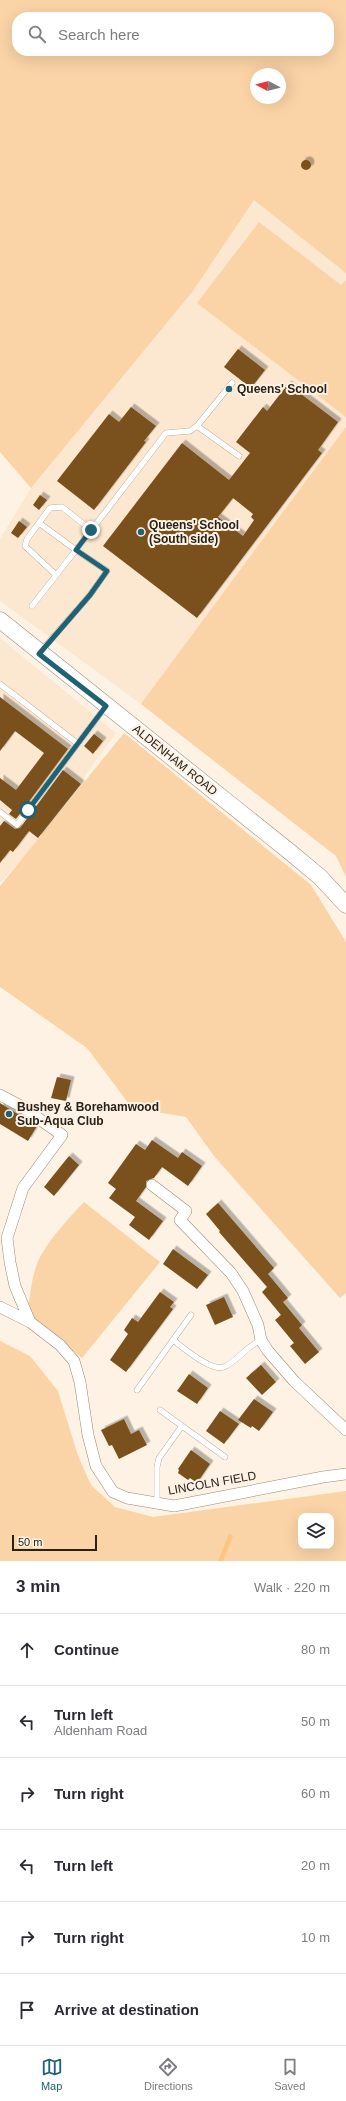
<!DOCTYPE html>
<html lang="en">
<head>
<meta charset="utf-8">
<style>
  body { margin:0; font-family:Arial,sans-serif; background:#f7f7f7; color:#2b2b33 }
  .controls { position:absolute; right:12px; bottom:12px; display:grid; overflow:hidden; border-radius:8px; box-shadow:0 4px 16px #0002 }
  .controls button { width:36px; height:36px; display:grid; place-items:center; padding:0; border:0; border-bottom:1px solid #e1e1e2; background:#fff; color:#2b2b33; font:20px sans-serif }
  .compass { position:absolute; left:250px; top:68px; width:36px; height:36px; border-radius:50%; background:#fff; box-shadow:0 4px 16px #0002; rotate:277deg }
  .scale { position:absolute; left:12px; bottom:10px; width:85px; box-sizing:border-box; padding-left:4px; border:2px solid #292219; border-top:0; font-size:11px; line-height:14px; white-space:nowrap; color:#292219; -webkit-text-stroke:3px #fef2e4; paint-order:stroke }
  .stop { position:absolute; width:12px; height:12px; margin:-9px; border:3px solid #1e6275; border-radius:50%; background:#fff }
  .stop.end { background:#1e6275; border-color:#fff; box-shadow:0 1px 4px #0008 }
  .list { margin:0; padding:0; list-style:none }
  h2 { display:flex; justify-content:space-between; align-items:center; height:52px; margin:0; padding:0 16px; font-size:17px }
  h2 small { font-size:13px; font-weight:400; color:#7c7c81 }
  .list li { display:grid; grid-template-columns:26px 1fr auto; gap:12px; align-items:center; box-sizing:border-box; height:72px; padding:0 16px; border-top:1px solid #e1e1e2 }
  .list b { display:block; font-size:15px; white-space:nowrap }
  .list p { margin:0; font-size:13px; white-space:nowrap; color:#7c7c81 }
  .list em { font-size:13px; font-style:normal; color:#7c7c81 }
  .icon { flex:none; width:22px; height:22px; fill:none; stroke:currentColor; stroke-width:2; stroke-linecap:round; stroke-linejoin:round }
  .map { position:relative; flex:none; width:346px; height:1561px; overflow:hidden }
  .search { position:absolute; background:#fff; box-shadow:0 4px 16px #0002; left:12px; right:12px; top:12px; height:44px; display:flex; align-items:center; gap:10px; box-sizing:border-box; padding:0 14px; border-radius:16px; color:#7c7c81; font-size:15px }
  .sheet { height:484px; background:#fff }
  nav { display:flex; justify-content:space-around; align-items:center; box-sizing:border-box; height:56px; border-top:1px solid #e1e1e2; background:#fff; font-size:11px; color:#7c7c81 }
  nav a { display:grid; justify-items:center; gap:2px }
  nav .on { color:#1e6275 }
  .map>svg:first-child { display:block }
</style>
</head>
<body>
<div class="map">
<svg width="346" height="1561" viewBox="0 0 346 1561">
  <defs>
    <filter id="shadow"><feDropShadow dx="3.5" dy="-3.5" stdDeviation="0" flood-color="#0004"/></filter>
  </defs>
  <rect width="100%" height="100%" fill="#fef2e4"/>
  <!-- built -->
  <path fill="#fce7d0" d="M344 65 346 66V843L336 856 141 704 0 601V539L31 488 193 291Z
    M0 638 116 733 38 841 0 883Z"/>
  <!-- green -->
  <path fill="#fad3a6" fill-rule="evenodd" d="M0 0H346V273L254 200 193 291 31 488 0 452ZM17 17H329V51H17ZM256 74H280V98H256Z
    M259 222 341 285 346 280V417L197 303Z
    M346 427V877L336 856 141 704Z
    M124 733 311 885 346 942V1293L340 1298 214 1156 186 1117 132 1108 87 1048 0 987V886Z
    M84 1202 160 1262 82 1358 28 1313C30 1294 32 1272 41 1255 52 1236 69 1218 84 1202Z
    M0 1341 30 1356 58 1391 78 1456 91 1485 115 1507 153 1517 346 1491V1561H0ZM301 1516H331V1546H301Z"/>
  <!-- water -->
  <path fill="#ffc47e" d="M229 1534 233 1536 223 1561H218Z"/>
  <!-- building -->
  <path fill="#7a511a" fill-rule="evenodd" filter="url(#shadow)" d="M301 165a5 5 0 1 1 10 0a5 5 0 1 1-10 0Z
    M238 349 265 370 251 388 224 367Z
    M288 384 338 422 318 450 322 453 197 618 103 546 182 443 229 480 250 453 236 442 263 407 267 411ZM233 498 253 514 251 517 254 520 243 536 218 517Z
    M131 407 156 426 144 441 146 442 94 510 57 481 109 414 119 422Z
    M40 495 47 500 39 510 33 505Z
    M19 521 27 527 18 538 11 533Z
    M0 697 68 749 16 819 9 814 12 810 0 800V778L16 790 44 753 15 731 0 751Z
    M94 734 103 741 93 754 84 746Z
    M63 770 81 784 38 838 29 831 13 852 10 850 0 863V826L4 821 15 829 20 828Z
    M57 1077 71 1080 66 1101 51 1098Z
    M0 1103 37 1126 28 1141 0 1124Z
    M152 1140 178 1158 182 1152 202 1166 188 1186 162 1167 154 1178 146 1181V1187L136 1201 163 1221 149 1240 129 1225 135 1217 109 1198 116 1189 108 1183 136 1144 145 1150Z
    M69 1156 79 1165 54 1196 44 1187Z
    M218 1203 274 1268 268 1274 288 1298 283 1302 302 1325 299 1328 319 1352 305 1364 290 1346 294 1343 275 1320 281 1315 262 1292 267 1287 219 1232 220 1231 206 1214Z
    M173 1249 208 1275 197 1289 163 1264Z
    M160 1292 174 1302 170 1307 173 1309 126 1372 110 1360 128 1334 124 1330 132 1318 138 1322Z
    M224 1297 233 1317 215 1325 206 1305Z
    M261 1365 276 1382 262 1395 246 1378Z
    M189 1374 208 1388 197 1404 177 1391Z
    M254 1399 273 1412 259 1431 252 1426 251 1428 238 1420Z
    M220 1411 239 1424 224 1444 206 1431Z
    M124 1419 131 1434 139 1430 147 1445 119 1459 112 1445 109 1446 101 1430Z
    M191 1450 210 1464 197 1483 190 1478 188 1480 178 1473 179 1470 178 1469Z"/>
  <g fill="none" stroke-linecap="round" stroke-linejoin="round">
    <defs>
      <path id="lane" d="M197 426 239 456
        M56 575 25 546 27 539 50 508 62 507 91 530
        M32 606 76 550 39 523
        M41 651 90 595 107 571 76 550 166 433 190 431 197 426 232 383
        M0 684 78 744
        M0 812 17 825 106 706
        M173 1340C184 1348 213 1374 226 1366 239 1359 246 1347 261 1340
        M137 1390 191 1315
        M160 1410 225 1457
        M157 1504V1467L159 1458 182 1426"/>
      <path id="street" d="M0 1095 21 1106 62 1135 23 1188 7 1238 10 1262 15 1286 30 1322
        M152 1185 186 1211 180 1220 231 1273 243 1291 258 1325 261 1340 268 1351 294 1381 346 1430
        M0 1307 30 1322 60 1345 74 1361 80 1382 88 1435 96 1466 113 1492 127 1498 174 1506 323 1477 346 1474"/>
      <path id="secondary" d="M0 620 290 852 320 877 346 905"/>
    </defs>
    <!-- lane casing -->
    <use href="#lane" stroke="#9b8974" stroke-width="6"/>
    <!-- street casing -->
    <use href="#street" stroke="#9b8974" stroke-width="12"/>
    <!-- secondary casing -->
    <use href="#secondary" stroke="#9b8974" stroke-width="17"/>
    <!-- lane -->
    <use href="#lane" stroke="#fff" stroke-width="5.5"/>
    <!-- street -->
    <use href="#street" stroke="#fff" stroke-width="11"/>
    <!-- secondary -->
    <use href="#secondary" stroke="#fff" stroke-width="16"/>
  </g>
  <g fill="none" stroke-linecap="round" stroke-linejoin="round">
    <!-- route -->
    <path stroke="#1e6275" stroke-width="5" d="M28 810 106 706 39 654 90 595 107 571 76 550 91 530"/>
  </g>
  <!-- markers -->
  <g fill="#1e6275" stroke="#fef2e4" stroke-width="1.5">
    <circle cx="229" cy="389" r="4"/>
    <circle cx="141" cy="532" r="4"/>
    <circle cx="9" cy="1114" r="4"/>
  </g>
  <g text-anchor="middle" stroke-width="4" stroke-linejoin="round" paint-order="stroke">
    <!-- poi labels -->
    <g font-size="12" font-weight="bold" fill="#292219" stroke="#fef2e4" text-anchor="start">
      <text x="237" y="393">Queens' School</text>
      <text x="149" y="529">Queens' School<tspan x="149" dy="14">(South side)</tspan></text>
      <text x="17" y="1111">Bushey &amp; Borehamwood<tspan x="17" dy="14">Sub-Aqua Club</tspan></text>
    </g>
    <!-- street labels -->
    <g font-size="12" fill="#292219" stroke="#fef2e4">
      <text transform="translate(175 760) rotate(39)" y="4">ALDENHAM ROAD</text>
      <text transform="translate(212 1483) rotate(-10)" y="4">LINCOLN FIELD</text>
    </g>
  </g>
</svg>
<div class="controls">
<button><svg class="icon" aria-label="layers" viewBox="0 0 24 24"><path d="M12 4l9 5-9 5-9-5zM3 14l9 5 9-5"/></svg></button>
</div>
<svg class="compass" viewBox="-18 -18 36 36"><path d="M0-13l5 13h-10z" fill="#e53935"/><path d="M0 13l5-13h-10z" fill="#7c7c81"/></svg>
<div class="scale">50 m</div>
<div class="stop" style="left:28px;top:810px"></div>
<div class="stop end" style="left:91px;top:530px"></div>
<div class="search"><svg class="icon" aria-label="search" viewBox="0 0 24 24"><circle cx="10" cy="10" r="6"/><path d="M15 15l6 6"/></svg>Search here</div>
</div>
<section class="sheet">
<h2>3 min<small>Walk · 220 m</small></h2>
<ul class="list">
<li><svg class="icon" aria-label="ahead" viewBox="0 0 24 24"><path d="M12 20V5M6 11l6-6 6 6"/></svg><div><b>Continue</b></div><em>80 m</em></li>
<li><svg class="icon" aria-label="left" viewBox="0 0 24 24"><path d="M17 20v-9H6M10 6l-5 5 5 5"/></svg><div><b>Turn left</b><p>Aldenham Road</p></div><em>50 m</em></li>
<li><svg class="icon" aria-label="right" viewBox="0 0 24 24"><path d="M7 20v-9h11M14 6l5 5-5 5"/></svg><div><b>Turn right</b></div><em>60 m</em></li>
<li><svg class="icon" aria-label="left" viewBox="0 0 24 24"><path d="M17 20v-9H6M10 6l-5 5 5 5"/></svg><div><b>Turn left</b></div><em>20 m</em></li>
<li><svg class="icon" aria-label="right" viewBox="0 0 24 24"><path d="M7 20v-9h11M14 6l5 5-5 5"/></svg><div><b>Turn right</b></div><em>10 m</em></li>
<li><svg class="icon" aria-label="arrive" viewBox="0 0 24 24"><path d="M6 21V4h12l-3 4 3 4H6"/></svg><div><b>Arrive at destination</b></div></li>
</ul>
</section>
<nav>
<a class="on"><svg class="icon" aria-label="map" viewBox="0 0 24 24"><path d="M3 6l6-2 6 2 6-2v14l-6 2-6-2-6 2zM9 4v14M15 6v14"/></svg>Map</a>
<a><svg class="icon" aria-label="directions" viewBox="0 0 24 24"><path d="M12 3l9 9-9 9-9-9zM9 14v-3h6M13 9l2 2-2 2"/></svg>Directions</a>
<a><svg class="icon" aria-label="saved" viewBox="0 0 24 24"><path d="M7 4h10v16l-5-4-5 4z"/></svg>Saved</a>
</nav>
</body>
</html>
